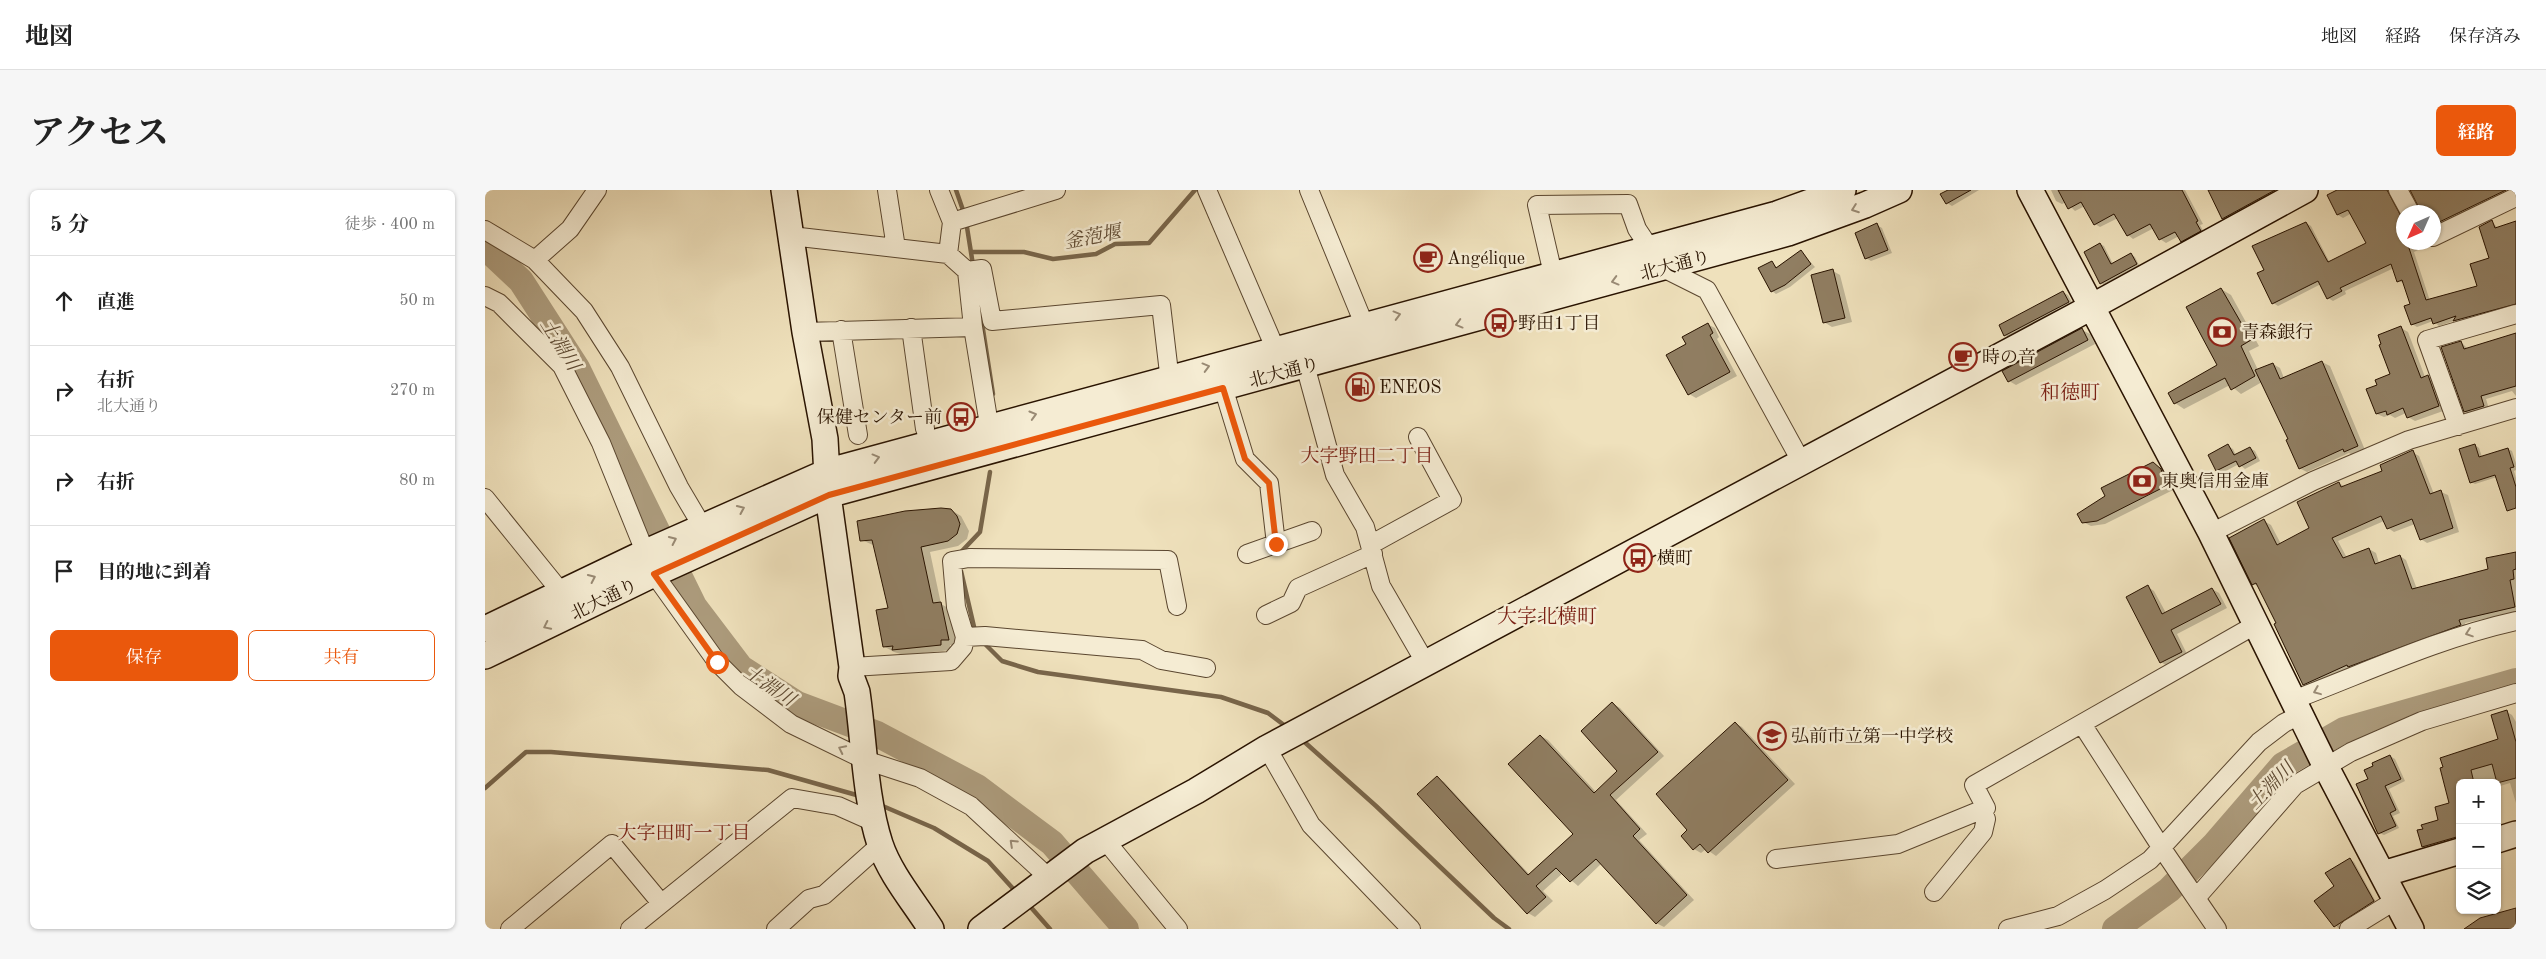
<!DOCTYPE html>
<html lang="ja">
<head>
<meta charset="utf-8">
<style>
  body { margin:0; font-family:"Old Standard TT","Noto Serif JP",serif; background:#f6f6f6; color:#222 }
  .controls { position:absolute; right:15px; bottom:15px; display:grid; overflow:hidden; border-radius:8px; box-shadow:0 1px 4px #0004 }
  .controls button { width:45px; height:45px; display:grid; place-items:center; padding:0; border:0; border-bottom:1px solid #e0e0e0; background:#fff; color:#222; font:25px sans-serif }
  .compass { position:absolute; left:1911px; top:15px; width:45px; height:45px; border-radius:50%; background:#fff; box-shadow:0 1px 4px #0004; rotate:225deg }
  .stop { position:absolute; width:15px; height:15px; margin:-11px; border:4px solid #ea580c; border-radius:50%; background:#fff }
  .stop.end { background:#ea580c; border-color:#fff; box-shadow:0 1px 5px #0008 }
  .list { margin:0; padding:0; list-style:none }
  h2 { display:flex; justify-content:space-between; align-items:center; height:65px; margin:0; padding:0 20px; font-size:21px }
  h2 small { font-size:16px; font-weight:400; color:#767676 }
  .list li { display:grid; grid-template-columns:32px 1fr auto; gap:15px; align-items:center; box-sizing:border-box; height:90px; padding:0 20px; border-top:1px solid #e0e0e0 }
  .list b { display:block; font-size:19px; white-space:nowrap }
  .list p { margin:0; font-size:16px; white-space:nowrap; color:#767676 }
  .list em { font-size:16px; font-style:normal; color:#767676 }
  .actions { display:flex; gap:10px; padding:15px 20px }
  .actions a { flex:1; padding:11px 0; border:1px solid #ea580c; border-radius:8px; text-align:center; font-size:18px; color:#ea580c }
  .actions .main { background:#ea580c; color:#fff }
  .icon { flex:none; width:28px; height:28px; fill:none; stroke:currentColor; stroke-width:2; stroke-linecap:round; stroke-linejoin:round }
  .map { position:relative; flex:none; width:2031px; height:739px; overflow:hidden; border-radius:8px }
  header { display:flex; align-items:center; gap:30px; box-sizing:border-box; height:70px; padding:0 25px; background:#fff; border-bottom:1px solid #e0e0e0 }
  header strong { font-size:24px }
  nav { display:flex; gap:28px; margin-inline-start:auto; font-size:18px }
  .intro { display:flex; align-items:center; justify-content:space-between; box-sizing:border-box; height:120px; padding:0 30px }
  h1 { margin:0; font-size:35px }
  .button { padding:12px 22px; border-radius:8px; background:#ea580c; color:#fff; font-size:18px; font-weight:700 }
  main { display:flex; gap:30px; padding:0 30px }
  aside { flex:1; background:#fff; border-radius:8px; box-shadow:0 1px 4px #0004 }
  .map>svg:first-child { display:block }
</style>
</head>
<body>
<header>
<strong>地図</strong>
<nav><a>地図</a><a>経路</a><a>保存済み</a></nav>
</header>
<div class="intro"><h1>アクセス</h1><a class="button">経路</a></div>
<main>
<aside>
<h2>5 分<small>徒歩 · 400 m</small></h2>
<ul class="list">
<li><svg class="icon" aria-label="ahead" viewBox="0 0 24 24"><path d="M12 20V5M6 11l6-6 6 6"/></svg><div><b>直進</b></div><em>50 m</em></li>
<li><svg class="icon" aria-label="right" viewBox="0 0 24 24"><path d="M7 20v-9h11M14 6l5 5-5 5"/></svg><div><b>右折</b><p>北大通り</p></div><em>270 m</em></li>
<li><svg class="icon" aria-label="right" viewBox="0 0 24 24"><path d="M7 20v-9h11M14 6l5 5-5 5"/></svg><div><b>右折</b></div><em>80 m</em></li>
<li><svg class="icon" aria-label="arrive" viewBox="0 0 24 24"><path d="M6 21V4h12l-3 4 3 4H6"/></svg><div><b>目的地に到着</b></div></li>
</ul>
<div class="actions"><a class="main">保存</a><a>共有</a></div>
</aside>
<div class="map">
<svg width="2031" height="739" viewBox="0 0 2031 739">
  <rect width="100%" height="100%" fill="#efe1bc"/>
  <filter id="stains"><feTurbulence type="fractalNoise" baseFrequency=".004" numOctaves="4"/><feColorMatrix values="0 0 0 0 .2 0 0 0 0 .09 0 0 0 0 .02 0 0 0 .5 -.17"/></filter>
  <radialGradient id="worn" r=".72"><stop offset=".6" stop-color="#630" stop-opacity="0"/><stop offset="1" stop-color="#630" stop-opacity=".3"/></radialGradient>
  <!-- shadow -->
  <path fill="#0003" d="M1465 0H1494L1467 16 1462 13Z
    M1566 0H1700L1718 34 1715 35 1720 44 1702 54 1694 46 1681 53 1675 49 1669 38 1648 49 1643 45 1633 28 1615 37 1610 34 1600 16 1590 21 1581 12 1577 14 1571 11Z
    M1724 0H1800L1743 31 1738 28Z
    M1858 0H1909L1918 27V52H1939L1941 56 1929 62 1945 111 1993 97 2006 69 2007 32 2013 38 2031 33V117L1974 133 1969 131 1954 136 1948 131 1932 137 1927 134V114L1919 93 1913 91 1909 78 1860 101 1861 104 1848 111 1843 108 1836 94 1793 116 1788 113 1781 80 1821 33 1826 36 1845 73 1882 54 1867 23 1858 28 1853 25Z
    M1925 0H2031L1949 40 1948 22H1937Z
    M1392 35 1397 38 1407 63 1386 71 1381 68Z
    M1615 54 1619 56 1628 74 1646 64 1650 67 1655 77 1620 96 1616 93Z
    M1316 62 1330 77 1305 97 1291 104 1287 101V73L1293 78Z
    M1348 81 1355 85 1367 132 1347 137 1339 132Z
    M1736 99 1746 105 1774 156 1764 161 1773 180 1788 174 1795 178 1799 188 1837 172 1845 176 1880 260 1867 265 1864 263 1822 282 1814 278 1805 250 1777 192 1756 204 1745 195 1699 219 1690 213 1734 175Z
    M1578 102 1583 105 1588 114 1525 148 1520 145Z
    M1222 134 1230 138 1234 147 1232 149 1252 186 1211 208 1204 204 1203 155Z
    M1916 138 1923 142 1940 187 1943 186 1950 190 1961 220 1930 231 1923 227 1921 223 1910 228 1905 225 1899 227 1892 224 1893 195 1907 185Z
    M1597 140 1605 144 1610 154 1531 195 1524 191Z
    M2031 144V206L2027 201 2001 209 2004 219 1986 225 1980 222 1976 152 1983 159Z
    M1990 255 1994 258 1997 267 2023 259 2027 261 2031 273V280L2029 281 2031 288V317L2024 319V321L2012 287 1990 294 1986 292Z
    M1743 256 1748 259 1751 265 1765 258 1770 261 1775 271 1760 279 1754 274 1737 283 1732 280 1724 266Z
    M1927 262 1934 266 1949 304 1956 302 1963 305 1974 342 1942 353 1936 349 1930 334 1909 342 1903 338 1899 331 1853 351 1862 368 1884 359 1891 363 1894 373 1915 366 1921 370 1932 399 2005 380 2031 363V422L1980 433 1982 439 1825 498 1819 494 1805 468 1808 467 1793 433 1775 397 1768 394 1779 331 1786 335 1796 354 1826 339 1854 293 1860 297 1899 281Z
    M1668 274 1683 285 1688 300 1620 334 1606 336 1598 332Z
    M466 320 476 326 484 341 482 349 473 356 445 362 456 414 465 419 473 455H465L466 460 419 465 409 462 400 457 404 419 390 356 377 350Z
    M1663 397 1669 401 1681 423 1727 399 1734 403 1742 418 1692 444 1703 466 1682 476 1676 472Z
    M1127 513 1135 518 1179 566 1131 610 1162 644 1154 650 1209 710 1179 737 1171 733 1117 673 1093 696 1078 683 1058 701 1068 711 1050 727 1043 723 952 588 959 592 1045 685 1090 644 1056 546 1063 550 1111 602 1134 581Z
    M2022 522 2027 525 2031 532V613L2025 593 2012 597V593H1975V650L1943 659 1938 656 1966 614 1956 579 2015 550Z
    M1250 533 1257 537 1310 594 1231 666 1221 659 1216 663 1209 659 1204 640Z
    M1905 566 1910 569 1920 591 1904 599 1915 623 1908 626 1914 638 1899 645 1894 643 1885 589 1889 577Z
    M1865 669 1869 672 1892 714 1854 739 1831 711 1851 697Z"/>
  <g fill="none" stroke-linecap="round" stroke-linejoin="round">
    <!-- stream -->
    <path stroke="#78654a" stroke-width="4.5" d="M471 0 479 23
      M481 31 488 75
      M486 62H539L568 69 611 64 630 54 664 53 710 0
      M493 107 508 204
      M476 366 477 361 495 342 505 282
      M476 381 490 441
      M496 450 517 471 553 482 736 507 783 523 803 538
      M815 548 891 616 1009 728 1024 739
      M0 598 41 562H66L283 580 375 606
      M393 614 449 638 503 671 532 703
      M543 714 565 739"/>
    <!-- river -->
    <path stroke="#ac9b7c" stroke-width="26" d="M0 57 36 91 92 178 209 416 256 478 312 514 392 544 492 597 567 653 641 739
      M1630 739 1684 700 1729 655 1798 575 1859 540 2031 491"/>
  </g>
  <!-- building -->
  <path fill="#907e62" stroke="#291300" d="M1463 0H1486L1461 14 1455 4Z
    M1573 0H1697L1713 31 1711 32 1716 41 1696 52 1690 42 1674 50 1665 34 1642 46 1629 24 1609 35 1596 12 1583 19Z
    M1723 0H1790L1737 29Z
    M1852 0H1902L1918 30V52H1922L1941 110 1992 96 1985 74 2004 68 1994 37 2007 30 2010 38 2031 31V114L1968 131 1971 126 1948 134 1946 128 1926 135 1919 116 1925 114 1917 90 1912 92 1906 74 1855 98 1857 101 1842 109 1833 91 1787 114 1772 83 1779 80 1767 56 1821 32 1843 72 1881 53 1863 20 1852 25 1842 5Z
    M1925 0H2021L1948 35V22H1936Z
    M1392 33 1403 60 1380 69 1370 43Z
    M1615 53 1626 74 1646 63 1652 74 1615 94 1599 62Z
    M1316 60 1326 74 1300 95 1286 102 1273 78 1287 71 1291 78Z
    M1348 79 1360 128 1338 133 1326 85Z
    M1736 98 1766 150 1756 156 1770 186 1746 200 1740 188 1689 214 1683 203 1732 175 1701 117Z
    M1578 101 1584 112 1519 146 1514 135Z
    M1223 133 1228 143 1225 145 1245 182 1203 205 1181 165 1201 154 1197 147Z
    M1916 136 1936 188 1943 185 1954 216 1922 228 1918 218 1902 225 1901 221 1891 224 1881 199 1892 195 1890 190 1905 184 1894 155 1896 154 1893 145Z
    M1597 138 1603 150 1523 192 1517 181Z
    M2031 143V196L1996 206 1999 216 1979 222 1956 157 1976 151 1979 159Z
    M1837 171 1873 256 1859 262 1858 259 1814 279 1801 250 1803 249 1770 180 1788 173 1795 189Z
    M1743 254 1749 265 1765 257 1771 268 1754 277 1751 271 1731 281 1723 265Z
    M1990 254 1994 267 2023 258 2029 277 2025 278 2031 297V318L2022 321 2010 285 1985 293 1974 259Z
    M1928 260 1945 304 1956 300 1968 338 1935 350 1927 329 1902 339 1896 326 1847 348 1858 368 1884 358 1890 374 1915 365 1927 399 2003 379 2001 368 2031 362V379L2028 380 2029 389 2025 390 2030 417 1974 430 1976 435 1863 477 1862 475 1818 495 1789 434 1791 433 1771 393 1767 395 1744 348 1779 329 1792 355 1824 338 1812 312 1854 292 1856 297 1897 281 1895 275Z
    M1668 272 1676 279 1681 296 1612 331 1597 333 1592 324 1620 306 1616 298Z
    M456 318 466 319 472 326 475 334 472 344 463 351 436 357 448 413 456 412 464 450H456V455L407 460 408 456 398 457 391 420 403 418 387 350 375 351 372 331 420 321Z
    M1663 395 1677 424 1727 398 1736 414 1686 440 1697 462 1675 473 1641 407Z
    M1127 512 1173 562 1125 605 1155 639 1148 646 1202 705 1171 734 1111 669 1085 692 1071 678 1051 696 1061 707 1042 724 932 604 952 586 1043 685 1088 644 1023 574 1055 545 1109 603 1132 581 1096 541Z
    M2022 520 2031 552V588L2012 593 2007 574 1986 580 1989 593H1975V646L1937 657 1932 640 1938 639 1936 635 1953 630 1950 617 1964 613 1955 578 1958 577 1955 568 2013 549 2006 525Z
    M1250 532 1303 590 1223 663 1215 654 1208 660 1196 646 1202 640 1171 604Z
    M1905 565 1916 589 1900 596 1911 620 1905 623 1911 636 1893 644 1871 594 1883 589 1879 580 1888 576 1887 573Z
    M1865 668 1889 711 1849 737 1829 711 1849 696 1840 683Z
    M2031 718V739H1979L1995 728Z"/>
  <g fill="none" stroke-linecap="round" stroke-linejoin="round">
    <defs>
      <path id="street" d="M402 0 411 58
        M454 0 467 32 463 64
        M722 0 790 158
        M824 0 879 134
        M1913 0 1925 22
        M467 32 571 0
        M0 40 50 70 99 121 135 177 194 297 217 336
        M306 46 463 64 482 81 488 137 506 247
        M1948 47 2031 7
        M50 70 85 39 112 0
        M482 81 497 79 507 131 676 115 686 200
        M1068 84 1052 15 1143 14 1152 39 1178 78 1222 100 1317 273
        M0 106 14 113 77 176 116 253 169 384 232 472 256 496 306 534 380 570 435 588 486 616 563 687
        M426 138 440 239
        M356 140 373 245
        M320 142 488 137
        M817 164 850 285 880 337 896 396 940 472
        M738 197 760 269 784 293 791 354
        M1973 236 1942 150 2031 124
        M0 308 76 402
        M1726 343 1828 291 1924 250 2031 218
        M885 355 967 310 933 247
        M762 364 827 341
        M781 425 806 413 813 398 888 364
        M480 447 500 446 657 460 676 470 721 478
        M367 477 466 471 478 457 480 447 471 417 467 371 484 368 683 370 692 416
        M1808 510C1882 482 1954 448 2031 431
        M1597 534 1676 657 1732 739
        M782 558 826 635 926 739
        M620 650 693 739
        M1291 669 1413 654 1501 618 1489 595 1770 435
        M1449 702 1498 642 1501 629 1497 620
        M1712 707 1810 595 1866 562 1937 531 2031 503
        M25 739 127 654 176 713
        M145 739 307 608 353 616 389 632
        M291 739 324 709 339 705 395 655
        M1523 739 1573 726 1620 700 1665 670 1774 552 1799 533 1815 525
        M1864 739 1911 710"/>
      <path id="secondary" d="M299 0 320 142 340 249 343 305 367 477 366 486 372 502C379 550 380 608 395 654 405 684 429 712 446 739
        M1545 0 1726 343 1841 577 1926 739
        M0 439 161 362 344 281 1292 24 1358 0
        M0 466 169 384 343 305 1303 43 1380 15 1414 0
        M2012 650 2031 644
        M1898 684 1975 661
        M496 739 600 661 711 601 782 558 1588 127 1820 0"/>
    </defs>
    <!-- street casing -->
    <use href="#street" stroke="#5a462f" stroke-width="20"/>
    <!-- secondary casing -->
    <use href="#secondary" stroke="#291300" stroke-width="28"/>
    <!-- street -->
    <use href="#street" stroke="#f5ecd3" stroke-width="18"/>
    <!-- secondary -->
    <use href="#secondary" stroke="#f5ecd3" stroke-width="25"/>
  </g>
  <!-- one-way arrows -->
  <defs><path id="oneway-chevron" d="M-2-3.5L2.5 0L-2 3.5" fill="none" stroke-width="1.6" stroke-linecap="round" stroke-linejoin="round" transform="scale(1.25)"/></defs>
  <g stroke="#998a74">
    <use href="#oneway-chevron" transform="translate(1370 19) rotate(160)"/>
    <use href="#oneway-chevron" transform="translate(1130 91) rotate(165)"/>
    <use href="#oneway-chevron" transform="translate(912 125) rotate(-15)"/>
    <use href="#oneway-chevron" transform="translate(974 134) rotate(165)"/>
    <use href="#oneway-chevron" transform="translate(721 177) rotate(-15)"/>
    <use href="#oneway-chevron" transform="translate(548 225) rotate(-16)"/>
    <use href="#oneway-chevron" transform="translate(391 268) rotate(-15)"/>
    <use href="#oneway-chevron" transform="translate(256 319) rotate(-24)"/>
    <use href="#oneway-chevron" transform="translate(188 350) rotate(-25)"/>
    <use href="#oneway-chevron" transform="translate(107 388) rotate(-25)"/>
    <use href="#oneway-chevron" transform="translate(62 436) rotate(154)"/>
    <use href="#oneway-chevron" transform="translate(1984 443) rotate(161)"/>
    <use href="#oneway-chevron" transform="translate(1832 501) rotate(158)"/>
    <use href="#oneway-chevron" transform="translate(357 559) rotate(-154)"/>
    <use href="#oneway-chevron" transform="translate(528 653) rotate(-137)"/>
  </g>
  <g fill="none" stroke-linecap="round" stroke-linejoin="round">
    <!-- route -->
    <path stroke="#ea580c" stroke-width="6" d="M232 472 169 384 344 305 738 198 760 269 784 293 791 354"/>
  </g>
  <!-- icons -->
  <defs>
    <symbol id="cafe-ring" viewBox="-11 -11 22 22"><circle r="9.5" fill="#f5ecd3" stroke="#8f2418" stroke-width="1.5"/><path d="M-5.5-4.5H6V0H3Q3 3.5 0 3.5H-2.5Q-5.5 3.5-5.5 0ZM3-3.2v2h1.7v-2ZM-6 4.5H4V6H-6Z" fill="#8f2418"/></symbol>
    <symbol id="bus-ring" viewBox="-11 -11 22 22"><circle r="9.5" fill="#f5ecd3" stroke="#8f2418" stroke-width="1.5"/><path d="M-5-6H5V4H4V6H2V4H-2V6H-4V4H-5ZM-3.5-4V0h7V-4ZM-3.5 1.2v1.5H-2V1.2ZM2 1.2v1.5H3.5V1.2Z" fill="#8f2418"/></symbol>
    <symbol id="bank-ring" viewBox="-11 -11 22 22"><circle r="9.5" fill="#f5ecd3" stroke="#8f2418" stroke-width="1.5"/><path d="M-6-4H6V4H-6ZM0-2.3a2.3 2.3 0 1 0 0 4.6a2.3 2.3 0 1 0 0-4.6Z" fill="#8f2418"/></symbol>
    <symbol id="fuel-ring" viewBox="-11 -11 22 22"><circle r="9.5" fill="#f5ecd3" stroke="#8f2418" stroke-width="1.5"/><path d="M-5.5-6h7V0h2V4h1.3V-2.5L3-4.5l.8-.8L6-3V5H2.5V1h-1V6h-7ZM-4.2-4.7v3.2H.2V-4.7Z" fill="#8f2418"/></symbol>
    <symbol id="school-ring" viewBox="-11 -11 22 22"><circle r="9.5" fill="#f5ecd3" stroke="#8f2418" stroke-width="1.5"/><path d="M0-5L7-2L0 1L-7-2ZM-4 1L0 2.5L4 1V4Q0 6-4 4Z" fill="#8f2418"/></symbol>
  </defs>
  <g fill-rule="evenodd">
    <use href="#cafe-ring" x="927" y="52" width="32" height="32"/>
    <use href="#bus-ring" x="998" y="117" width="32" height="32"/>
    <use href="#bank-ring" x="1721" y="126" width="32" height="32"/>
    <use href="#cafe-ring" x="1462" y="151" width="32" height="32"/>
    <use href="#fuel-ring" x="859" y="181" width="32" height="32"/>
    <use href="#bus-ring" x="460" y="211" width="32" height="32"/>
    <use href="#bank-ring" x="1641" y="275" width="32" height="32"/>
    <use href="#bus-ring" x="1137" y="352" width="32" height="32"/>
    <use href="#school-ring" x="1271" y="530" width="32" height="32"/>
  </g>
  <g text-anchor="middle" stroke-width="5" stroke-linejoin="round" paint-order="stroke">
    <!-- poi labels -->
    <g font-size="18" fill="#291300" stroke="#f5ecd3" text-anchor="start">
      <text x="962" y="74">Angélique</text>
      <text x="1033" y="139">野田1丁目</text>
      <text x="1756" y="148">青森銀行</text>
      <text x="1497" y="173">時の音</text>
      <text x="894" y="203">ENEOS</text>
      <text x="457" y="233" text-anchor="end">保健センター前</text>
      <text x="1676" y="297">東奥信用金庫</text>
      <text x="1172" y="374">横町</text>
      <text x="1306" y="552">弘前市立第一中学校</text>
    </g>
    <!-- street labels -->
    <g font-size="18" fill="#291300" stroke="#f5ecd3">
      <text transform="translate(1190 75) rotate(-15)" y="6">北大通り</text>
      <text transform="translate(799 182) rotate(-15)" y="6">北大通り</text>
      <text transform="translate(119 409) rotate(-26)" y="6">北大通り</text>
    </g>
    <!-- water labels -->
    <g font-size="19" font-style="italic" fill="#5d4932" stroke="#f5ecd3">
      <text transform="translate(607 46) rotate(-11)" y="7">釜萢堰</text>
      <text transform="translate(76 154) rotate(58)" y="7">土淵川</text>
      <text transform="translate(285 495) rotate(34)" y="7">土淵川</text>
      <text transform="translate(1785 595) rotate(-46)" y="7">土淵川</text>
    </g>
    <!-- neighbourhood labels -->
    <g font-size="19" fill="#7a1f14" stroke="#f5ecd3">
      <text x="882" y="272">大字野田二丁目</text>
      <text x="199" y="649">大字田町一丁目</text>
    </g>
    <!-- quarter labels -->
    <g font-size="20" fill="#7a1f14" stroke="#f5ecd3">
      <text x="1585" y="209">和徳町</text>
      <text x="1062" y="433">大字北横町</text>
    </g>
  </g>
  <rect width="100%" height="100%" filter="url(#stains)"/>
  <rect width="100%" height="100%" fill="url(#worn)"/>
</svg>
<div class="controls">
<button>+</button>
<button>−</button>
<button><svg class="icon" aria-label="layers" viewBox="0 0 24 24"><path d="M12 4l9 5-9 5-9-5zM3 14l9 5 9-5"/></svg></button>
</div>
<svg class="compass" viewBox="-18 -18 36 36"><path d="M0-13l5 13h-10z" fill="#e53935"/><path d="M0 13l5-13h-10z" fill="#767676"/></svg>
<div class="stop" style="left:232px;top:472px"></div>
<div class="stop end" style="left:791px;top:354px"></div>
</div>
</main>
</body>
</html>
